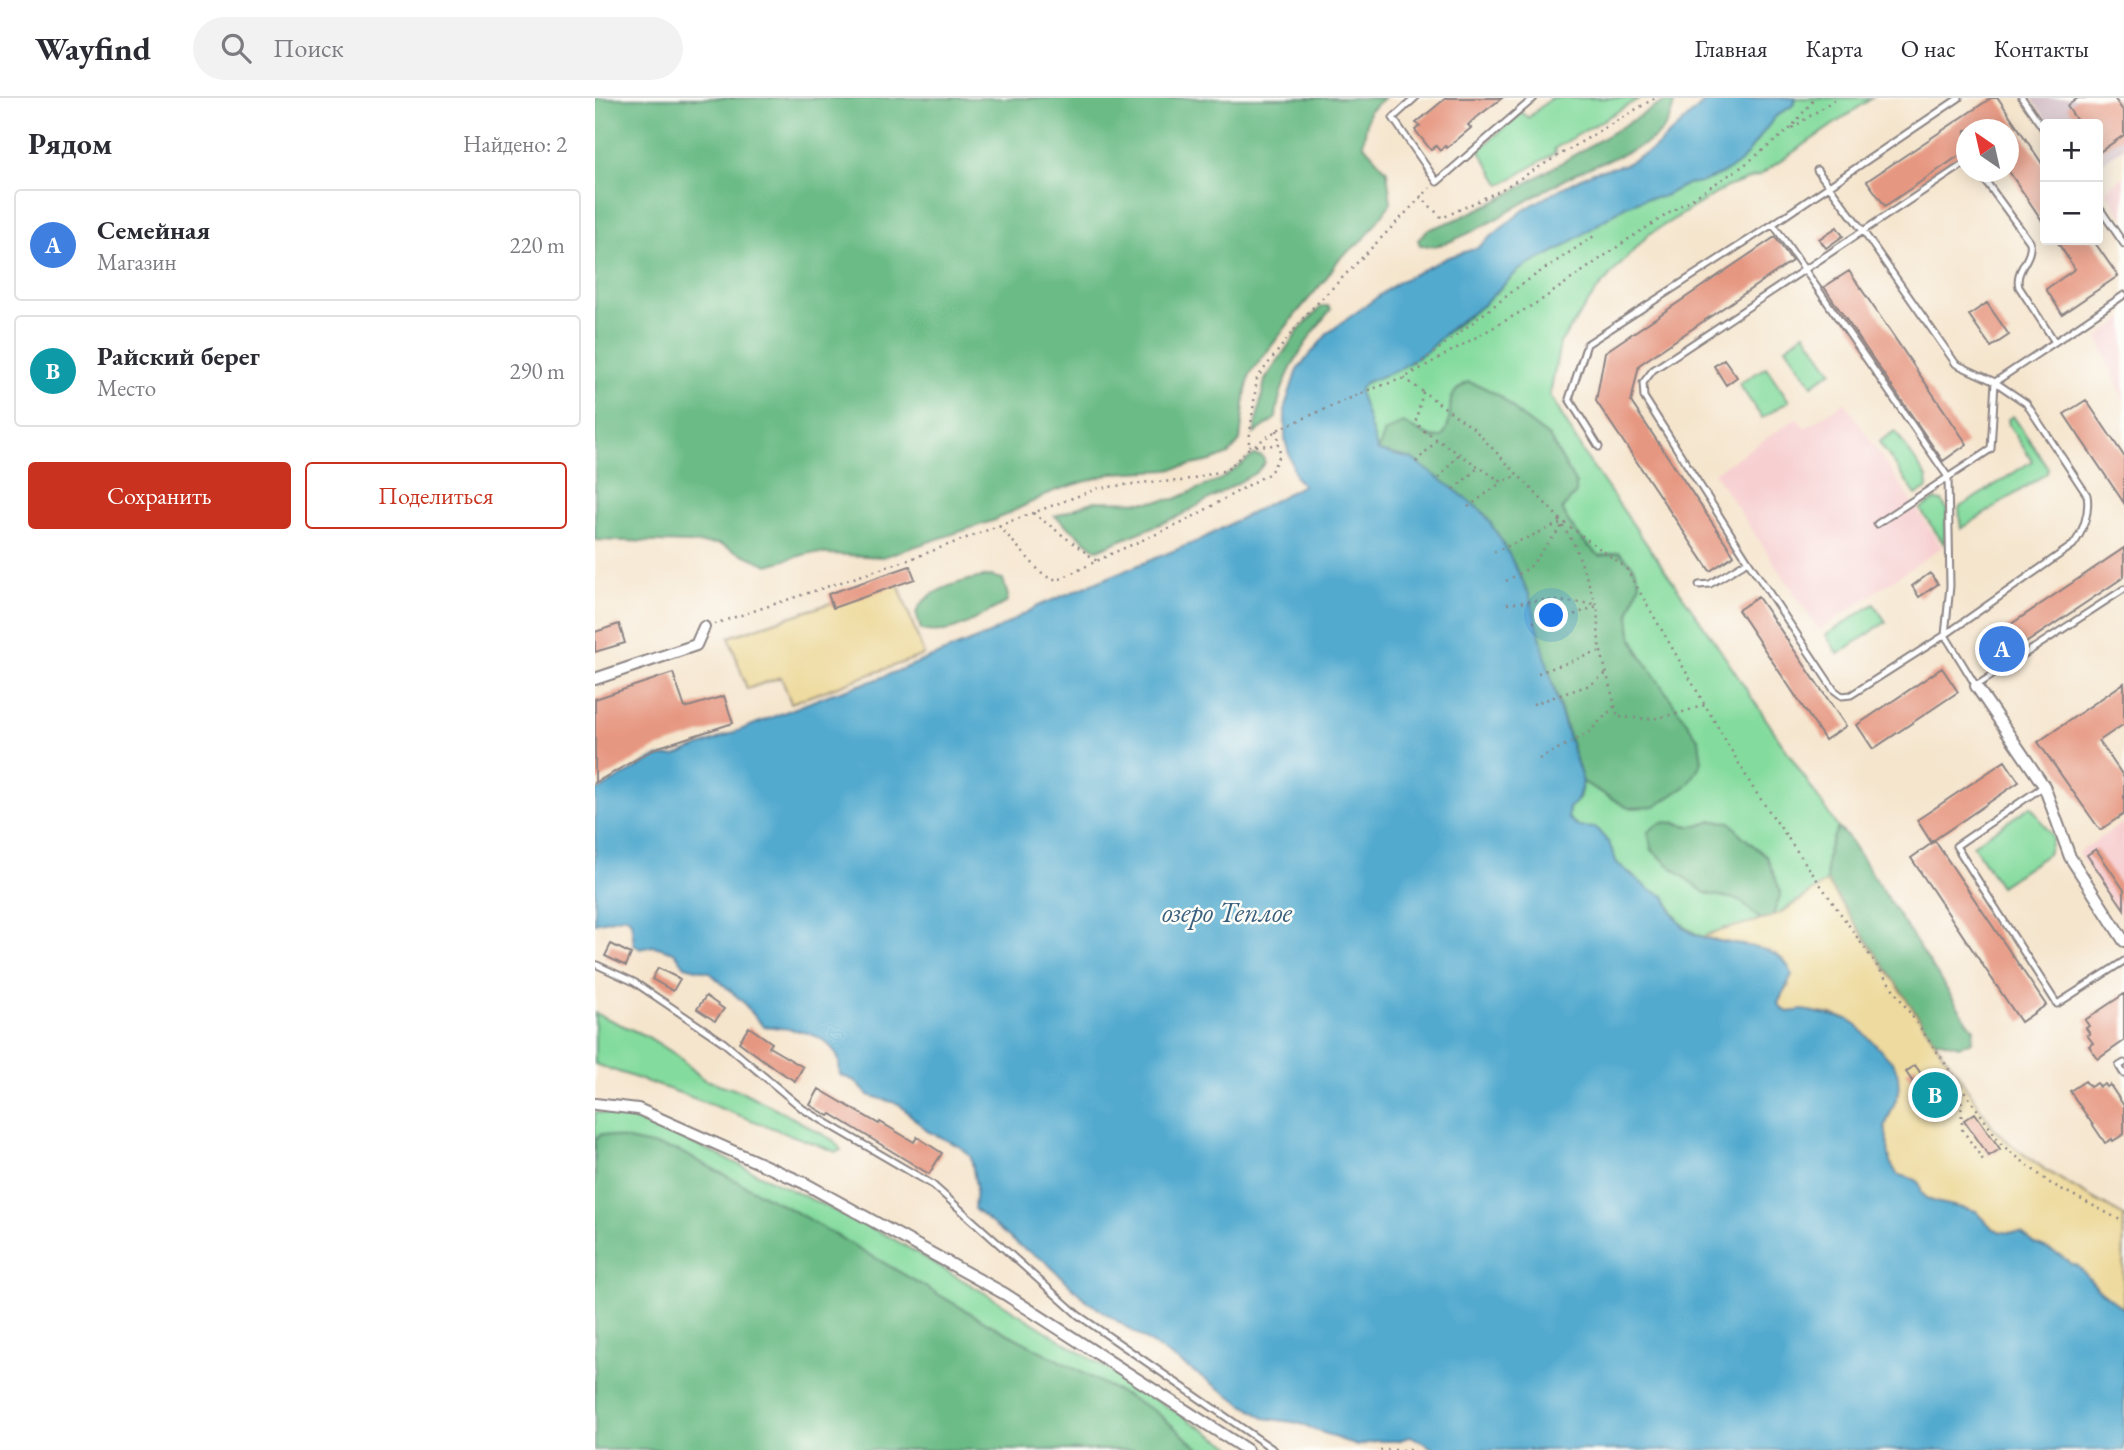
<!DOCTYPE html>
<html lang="ru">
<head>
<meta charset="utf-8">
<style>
  body { margin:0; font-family:"EB Garamond",serif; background:#f2f2f3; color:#2b2b33 }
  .controls { position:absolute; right:21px; top:21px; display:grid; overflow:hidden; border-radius:7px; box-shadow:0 4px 18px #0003 }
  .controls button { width:63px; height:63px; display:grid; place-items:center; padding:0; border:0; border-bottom:2px solid #e1e1e2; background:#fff; color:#2b2b33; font:35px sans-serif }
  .compass { position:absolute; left:1361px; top:21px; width:63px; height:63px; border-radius:50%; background:#fff; box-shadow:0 4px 18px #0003; rotate:326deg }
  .you { position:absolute; left:957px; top:518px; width:24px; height:24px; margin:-18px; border:5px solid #fff; border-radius:50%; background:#1a73e8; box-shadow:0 0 0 10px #1a73e833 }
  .badge { display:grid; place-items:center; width:46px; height:46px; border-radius:50%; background:#c8321e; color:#fff; font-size:23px; font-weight:700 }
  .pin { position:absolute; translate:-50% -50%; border:4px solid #fff; box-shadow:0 2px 7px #0006 }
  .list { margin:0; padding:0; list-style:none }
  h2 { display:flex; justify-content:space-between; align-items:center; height:91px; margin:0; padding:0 28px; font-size:30px }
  h2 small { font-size:23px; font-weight:400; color:#7c7c81 }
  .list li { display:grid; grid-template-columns:46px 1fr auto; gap:21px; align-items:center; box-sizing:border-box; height:112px; margin:0 14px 14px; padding:0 14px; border:2px solid #e1e1e2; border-radius:7px }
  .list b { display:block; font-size:26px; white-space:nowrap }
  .list p { margin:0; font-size:23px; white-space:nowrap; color:#7c7c81 }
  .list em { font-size:23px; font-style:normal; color:#7c7c81 }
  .actions { display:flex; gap:14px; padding:21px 28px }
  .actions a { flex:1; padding:16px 0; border:2px solid #c8321e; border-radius:7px; text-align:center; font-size:24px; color:#c8321e }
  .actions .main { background:#c8321e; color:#fff }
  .icon { flex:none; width:38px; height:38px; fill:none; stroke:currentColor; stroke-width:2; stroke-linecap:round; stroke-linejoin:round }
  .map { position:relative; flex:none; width:1529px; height:1352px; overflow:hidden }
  header { display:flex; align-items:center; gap:42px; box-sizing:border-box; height:98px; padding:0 35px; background:#fff; border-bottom:2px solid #e1e1e2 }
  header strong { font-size:33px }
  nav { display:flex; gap:38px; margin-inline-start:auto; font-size:24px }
  .search { width:490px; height:63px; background:#f2f2f3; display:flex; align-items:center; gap:18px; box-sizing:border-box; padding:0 24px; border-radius:38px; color:#7c7c81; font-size:26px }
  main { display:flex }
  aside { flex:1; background:#fff }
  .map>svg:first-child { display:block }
</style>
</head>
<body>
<header>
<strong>Wayfind</strong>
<div class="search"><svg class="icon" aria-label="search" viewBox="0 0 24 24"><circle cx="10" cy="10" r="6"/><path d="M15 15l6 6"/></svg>Поиск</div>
<nav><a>Главная</a><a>Карта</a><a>О нас</a><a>Контакты</a></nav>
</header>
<main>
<aside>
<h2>Рядом<small>Найдено: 2</small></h2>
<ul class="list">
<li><span class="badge" style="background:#3f7fe0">A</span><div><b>Семейная</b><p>Магазин</p></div><em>220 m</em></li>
<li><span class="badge" style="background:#0f9aa8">B</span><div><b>Райский берег</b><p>Место</p></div><em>290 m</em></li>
</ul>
<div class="actions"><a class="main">Сохранить</a><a>Поделиться</a></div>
</aside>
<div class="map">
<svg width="1529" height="1352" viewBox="0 0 1529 1352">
  <rect width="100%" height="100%" fill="#fdfcf7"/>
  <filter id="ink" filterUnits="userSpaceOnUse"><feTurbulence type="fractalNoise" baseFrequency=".0143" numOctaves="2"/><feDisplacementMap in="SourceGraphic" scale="14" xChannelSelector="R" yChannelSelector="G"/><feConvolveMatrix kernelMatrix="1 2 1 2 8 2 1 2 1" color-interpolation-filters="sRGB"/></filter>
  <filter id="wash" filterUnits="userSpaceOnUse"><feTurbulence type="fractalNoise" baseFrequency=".00686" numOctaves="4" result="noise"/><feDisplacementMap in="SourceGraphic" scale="28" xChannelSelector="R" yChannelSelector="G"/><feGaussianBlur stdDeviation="1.57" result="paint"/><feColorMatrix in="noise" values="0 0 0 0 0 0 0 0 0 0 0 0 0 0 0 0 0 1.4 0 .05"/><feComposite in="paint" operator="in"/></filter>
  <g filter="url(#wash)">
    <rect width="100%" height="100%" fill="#f5e5cd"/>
    <!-- built -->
    <path fill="#f7cfd1" d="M1529 79V120L1510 92Z
      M1529 220V303L1503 239Z
      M1250 304 1347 449 1224 532 1119 375 1202 320 1210 330Z
      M1529 724V822L1483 755Z"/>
    <!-- industrial -->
    <path fill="#d2bdc6" d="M1436 0H1526L1529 5V49L1503 67V26H1454Z"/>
    <!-- green -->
    <path fill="#84db9e" stroke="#537e6c" stroke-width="2" d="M956 0H1045L959 51 961 54 906 87 884 52 927 14 933 20Z
      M1201 0H1277L1165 77 1132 89 1053 137 1002 192 965 245 955 297 991 359 1122 547 1243 730C1232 750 1230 761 1232 784L1177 819 1186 795 1172 759 1146 737 1135 724 1117 723 1099 729 1080 724 1053 734 1057 752 1075 768 1110 795 1144 802 1165 821 1148 829 1130 830 1108 839C1085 829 1080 820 1070 798L1055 792 1022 765 1014 745 984 729 973 720 974 710 984 701 988 684 1033 710 1104 642C1084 614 1030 549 1034 516 1036 505 1041 494 1045 485L1024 454 1005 458C988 444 976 431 967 411L980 395 981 386 954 339 927 319 905 298 856 299C854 348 849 348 808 325L790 334 783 353 764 293 769 285 803 272 888 207 924 172 965 151 1031 108 1050 101 1067 99 1092 86 1107 84 1127 76 1146 64 1180 19 1198 7Z
      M1210 235 1237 273 1217 287 1191 249Z
      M1171 269 1194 303 1167 320 1144 286Z
      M1418 318 1453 370 1452 375 1366 431 1364 410 1437 363 1414 327 1413 321Z
      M1300 333 1332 380 1333 390 1321 397 1284 344Z
      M1339 402 1347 403 1352 412 1349 446 1325 411Z
      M1279 506 1291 524 1243 556 1231 537Z
      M1436 708 1458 740 1453 756 1405 788 1378 747Z
      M0 915 53 939 83 958 108 981 148 994 180 1010 238 1042 246 1052 241 1054 85 995 0 966Z
      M0 1014 50 1022 293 1138 403 1203 642 1352H606L560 1313 398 1228 198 1113 7 1036 0 1043Z"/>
    <!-- forest -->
    <path fill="#6bbb85" stroke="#466e60" stroke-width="2" d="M0 0H789L774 13 768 46 792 73 796 105 769 141 744 161 730 182 701 216 655 276 650 298 645 343 634 356 616 363 573 372 518 375 459 393 400 422 288 459 215 455 173 467 125 446 0 442Z
      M1075 0 1079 6C1077 17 1071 31 1062 38 1045 52 1005 64 984 74 940 95 901 125 856 143 845 148 837 149 825 147L823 142 832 132 860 122 907 100Z
      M727 208H733L736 211C712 241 684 280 681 320L659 336 670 282 704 232Z
      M873 284 886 288 905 298 927 319 954 339 981 386V395L967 411C976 431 988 444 1005 458L1024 454 1038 467 1045 485 1034 516 1036 536 1044 555 1104 642 1107 664 1094 686 1060 709 1034 710 988 684 951 564 911 450 889 415 817 361 783 353 790 334 808 325 839 341 847 339C864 317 843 300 873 284Z
      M659 357 667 358 670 364 662 374 584 418 502 452 460 418 500 403 553 404 580 401 626 381Z
      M396 478 408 481 413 498 411 505C381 518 361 540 326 532L321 515C329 491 373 481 396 478Z
      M1117 723 1135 724 1146 737 1172 759 1186 795 1177 819 1165 821 1144 802 1110 795 1075 768 1057 752 1053 734C1073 715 1081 730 1101 728 1106 728 1112 725 1117 723Z
      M1243 730 1252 738 1373 924 1379 931 1377 943 1364 948 1338 941 1232 784C1230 761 1232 750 1243 730Z
      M6 1036 84 1053 199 1113 398 1228 560 1313 606 1352H0V1043Z"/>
    <!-- sand -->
    <path fill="#eeda9e" stroke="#887e6c" stroke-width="2" d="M302 483 329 557 196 605 186 579 152 591 134 539Z
      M1232 784 1401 1033C1439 1069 1484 1092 1529 1118L1528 1211 1503 1191 1483 1168 1476 1166 1464 1156 1440 1146 1426 1135 1406 1134 1397 1130 1381 1113 1340 1104 1331 1100 1326 1093C1327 1080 1313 1080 1302 1076L1295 1064 1290 1028 1304 994 1283 949 1261 927 1252 921 1238 917 1208 912 1193 914 1187 911 1183 905 1194 887 1175 854 1108 839C1130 830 1153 826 1176 819 1195 812 1214 795 1232 784Z"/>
    <!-- water -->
    <path fill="#52aacf" stroke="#3a6685" stroke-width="2" d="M1114 0H1201L1198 7 1180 19 1146 64 1127 76 1107 84 1092 86 1067 99 1050 101 1031 108 965 151 924 172 888 207 858 228 832 253 803 272 769 285 764 293 783 353 817 361 859 391 889 415 911 450 934 496 963 606 988 684 982 703 974 710 973 720 984 729 1001 730 1014 745 1022 765 1055 792 1070 798C1075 810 1080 822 1091 831 1118 853 1186 837 1197 877L1183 905 1187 911 1193 914 1208 912 1252 921 1261 927 1299 966 1303 977 1304 994 1290 1028 1295 1064 1302 1076C1313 1080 1327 1080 1326 1094L1331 1100 1340 1104 1381 1113 1397 1130 1406 1134 1426 1135 1440 1146 1464 1156 1476 1166 1483 1168 1503 1191 1529 1211V1352H841L816 1338 803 1343H781L762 1348 703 1325 669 1320 492 1203 450 1163 426 1149 379 1111 381 1089 376 1059 364 1048 332 1033 304 1006 273 997 260 983 245 977C244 972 245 965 243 960 230 931 194 931 168 928L147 903 114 874 90 868 79 854 59 848 45 851 39 846 36 823 31 818 0 825V694L61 659 80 658 233 597 280 582 394 536 443 508 605 442 708 387 701 380 690 342V308L702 272 733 235 803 184 851 160 882 150 930 111 967 90 998 74 1029 67 1058 52Z"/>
    <g id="blocks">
      <!-- building -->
      <path fill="#e69781" d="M851 0H907L877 23 873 27 876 30 852 50 850 48 845 53 841 48 836 52 820 32 825 28 821 25Z
        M1396 0H1403L1450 70V127L1413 72V32H1371V53L1290 108 1272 83Z
        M1483 0H1519L1529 14V37L1503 55V26H1484L1472 8Z
        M1242 129 1248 138 1231 150 1224 141Z
        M1180 139 1197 163 1044 267 1036 304 1139 457 1115 473 1001 303 1010 254Z
        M1461 142H1498L1523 178 1467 216 1451 191 1480 171Z
        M1254 173 1372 346 1348 363 1229 189Z
        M1392 205 1414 237 1396 249 1374 217Z
        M1129 261 1142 279 1131 287 1119 268Z
        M1491 302 1529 358V405L1469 316Z
        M1529 450V479L1401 565 1388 545Z
        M315 468 320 481 238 510 233 496Z
        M1335 475 1343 486 1324 499 1317 488Z
        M1163 499 1251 628 1230 642 1143 512Z
        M24 526 30 545 0 554V534Z
        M1347 570 1363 594 1278 651 1262 627Z
        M78 575 90 610 129 598 138 625 61 650 0 685V601Z
        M1529 585V626L1504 643 1529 679V716L1505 732 1443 644Z
        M1410 663 1424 684 1336 744 1322 722Z
        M1340 743 1451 907 1426 924 1316 760Z
        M1501 751 1529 792V811L1492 757Z
        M16 846 36 856 31 868 10 858Z
        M63 870 85 881 78 893 57 881Z
        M1529 896V943L1503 961 1494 948 1498 945 1492 937 1495 936 1491 930 1494 928 1490 922Z
        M111 898 129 911 120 923 102 911Z
        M154 929 177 945 174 949 208 969 200 983 182 972 144 944Z
        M1320 967 1340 996 1330 1002 1311 974Z
        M1490 983 1495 989 1502 985 1505 989 1510 986 1512 989 1515 987 1529 1008V1036L1518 1043 1517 1041 1510 1045 1475 993Z
        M224 991 284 1026 285 1024 319 1044 322 1039 347 1055 334 1076 236 1016 234 1018 215 1007Z
        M1380 1015 1405 1051 1394 1058 1369 1022Z"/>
    </g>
  </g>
  <g filter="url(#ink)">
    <use href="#blocks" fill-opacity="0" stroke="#8c8484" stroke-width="2"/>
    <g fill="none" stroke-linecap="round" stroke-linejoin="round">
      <defs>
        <path id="service" d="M820 0 798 20 842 84 939 0
          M1427 0 1450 33
          M1222 72 1268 133 1372 64
          M1384 74 1435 144C1438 162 1419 171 1424 189L1460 244 1400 284 1431 305 1492 397C1495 414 1488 434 1478 447L1350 537 1381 588 1529 491
          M1503 108 1529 146
          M1178 126 1364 0
          M1460 244 1529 197
          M1004 349 974 301 992 246 1178 126 1353 379 1355 488 1350 537 1256 597 1247 598 1239 592 1153 463
          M1104 487 1115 486 1153 463 1049 299 1048 285 1058 272 1268 133 1361 266 1400 284 1396 351 1282 426
          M1449 688 1361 748 1462 906 1529 863
          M0 866 39 884 128 944 208 1011 338 1087 483 1217 679 1352
          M1529 965 1524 968 1529 976"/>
        <path id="minor" d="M0 581 101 547 109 529
          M1381 588 1449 688 1475 759 1529 843
          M0 1006 43 1011 209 1085 410 1196 652 1352"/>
      </defs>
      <!-- service casing -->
      <use href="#service" stroke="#8c8484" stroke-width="9"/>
      <!-- minor casing -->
      <use href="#minor" stroke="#8c8484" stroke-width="14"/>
      <!-- path -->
      <path stroke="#8c8484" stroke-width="2.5" stroke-dasharray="2 5" stroke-linecap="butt" d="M1197 30 1242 0
        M825 98 847 120 904 93 1060 0
        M818 274 824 266 927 186 999 138
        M809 280 878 330 967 423 1031 470 1158 690 1407 1047 1455 1085 1529 1124
        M828 294 821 322 826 331 907 384 923 377
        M682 332 684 346
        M660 347 682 332 774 292 809 280 945 203 1035 140 1148 68 1194 32 1220 0
        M821 364 842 342
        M844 380 864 356
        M859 391 884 369
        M873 409 907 384
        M438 415 502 463
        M964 422 980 448 1002 508 1004 546 1023 619 1057 621 1085 615 1110 607
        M404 428 449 478 463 482 520 454 587 425 675 375 685 357 684 347 654 348
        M899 454 966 425
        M911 483 934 470 967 428
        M912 506 948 502 1001 506
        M938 524 973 519 1002 508
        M119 526 313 462 504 390 555 384 586 383 632 372 653 351 662 280 710 218 835 90
        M943 575 1006 553
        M938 606 995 587 1012 575
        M944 661 993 635 1020 608
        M1366 989 1367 1031 1388 1062
        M785 1352H820"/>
      <!-- service -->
      <use href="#service" stroke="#fff" stroke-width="5"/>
      <!-- minor -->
      <use href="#minor" stroke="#fff" stroke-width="10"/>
    </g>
  </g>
  <g text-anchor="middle" stroke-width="5" stroke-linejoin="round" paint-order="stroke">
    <!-- water labels -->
    <g font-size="28" font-style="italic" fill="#385f7e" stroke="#fdfcf7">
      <text x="632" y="824">озеро Теплое</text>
    </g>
  </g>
</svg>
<div class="controls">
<button>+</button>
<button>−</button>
</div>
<svg class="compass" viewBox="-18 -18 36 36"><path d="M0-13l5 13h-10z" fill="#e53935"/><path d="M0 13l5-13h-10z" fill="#7c7c81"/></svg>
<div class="you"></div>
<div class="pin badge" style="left:1407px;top:551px;background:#3f7fe0">A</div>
<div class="pin badge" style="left:1340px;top:997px;background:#0f9aa8">B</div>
</div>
</main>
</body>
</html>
